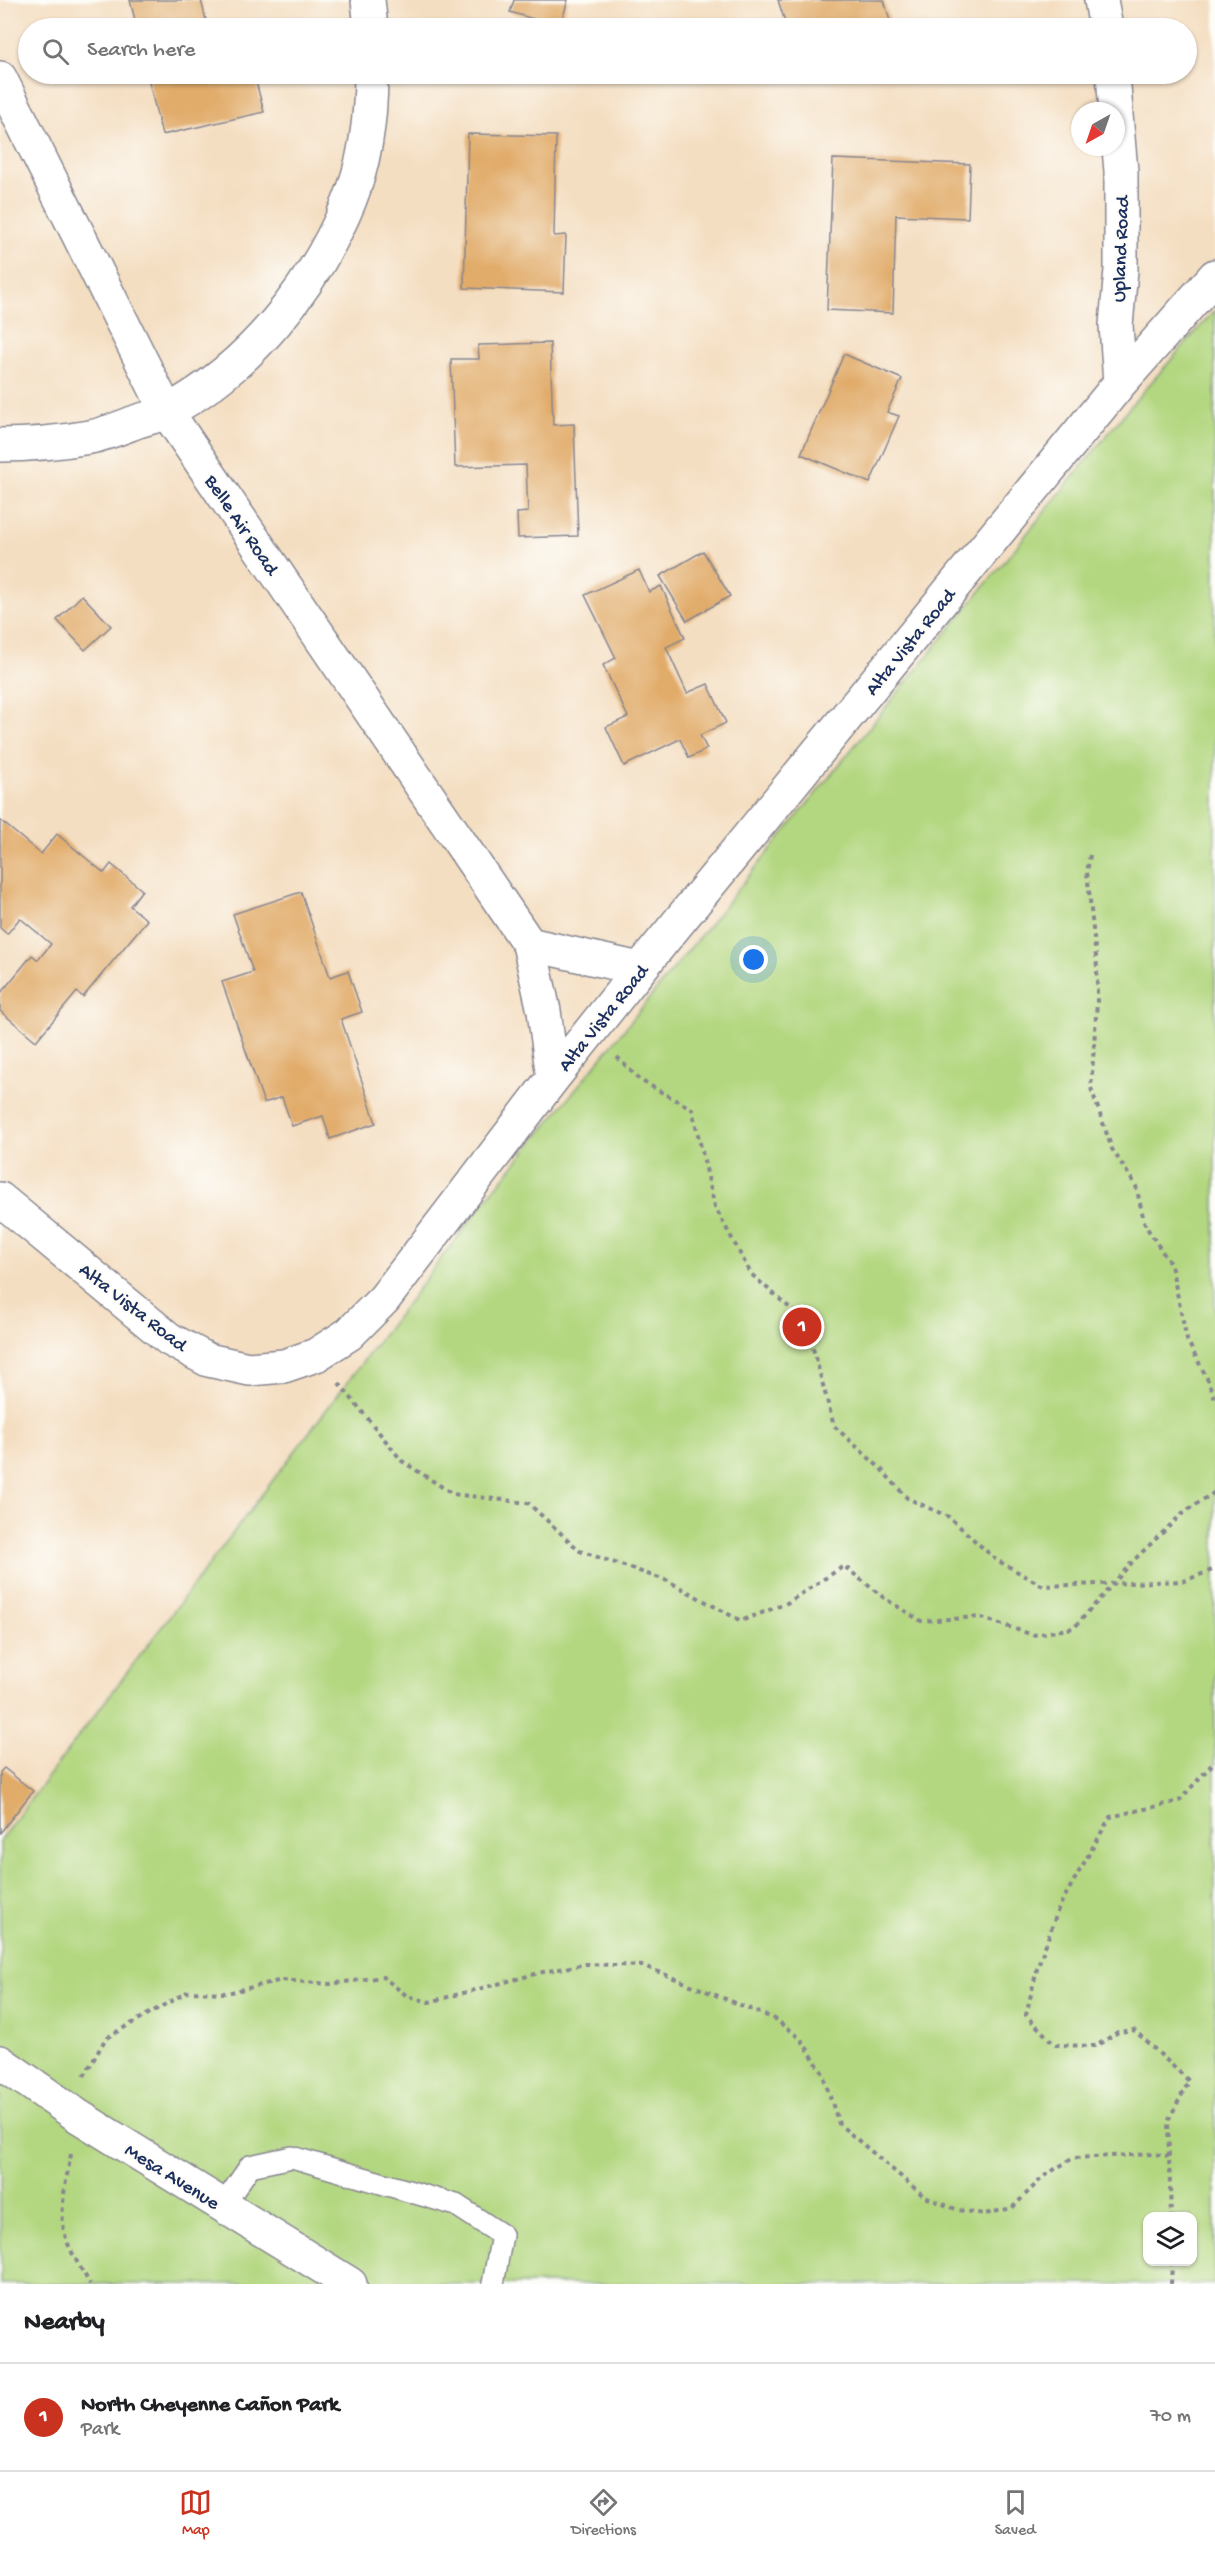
<!DOCTYPE html>
<html lang="en">
<head>
<meta charset="utf-8">
<style>
  body { margin:0; font-family:"Gochi Hand",sans-serif; background:#f2f2f2; color:#202124 }
  .controls { position:absolute; right:18px; bottom:18px; display:grid; overflow:hidden; border-radius:12px; box-shadow:0 2px 4px #0004 }
  .controls button { width:54px; height:54px; display:grid; place-items:center; padding:0; border:0; border-bottom:2px solid #e0e0e0; background:#fff; color:#202124; font:30px sans-serif }
  .compass { position:absolute; left:1071px; top:102px; width:54px; height:54px; border-radius:50%; background:#fff; box-shadow:0 2px 4px #0004; rotate:220deg }
  .you { position:absolute; left:754px; top:960px; width:21px; height:21px; margin:-15px; border:4px solid #fff; border-radius:50%; background:#1a73e8; box-shadow:0 0 0 9px #1a73e833 }
  .badge { display:grid; place-items:center; width:39px; height:39px; border-radius:50%; background:#c8321e; color:#fff; font-size:20px; font-weight:700 }
  .pin { position:absolute; translate:-50% -50%; border:3px solid #fff; box-shadow:0 2px 6px #0006 }
  .list { margin:0; padding:0; list-style:none }
  h2 { display:flex; justify-content:space-between; align-items:center; height:78px; margin:0; padding:0 24px; font-size:26px }
  h2 small { font-size:20px; font-weight:400; color:#757577 }
  .list li { display:grid; grid-template-columns:39px 1fr auto; gap:18px; align-items:center; box-sizing:border-box; height:108px; padding:0 24px; border-top:2px solid #e0e0e0 }
  .list b { display:block; font-size:22px; white-space:nowrap }
  .list p { margin:0; font-size:20px; white-space:nowrap; color:#757577 }
  .list em { font-size:20px; font-style:normal; color:#757577 }
  .icon { flex:none; width:33px; height:33px; fill:none; stroke:currentColor; stroke-width:2; stroke-linecap:round; stroke-linejoin:round }
  .map { position:relative; flex:none; width:1215px; height:2284px; overflow:hidden }
  .search { position:absolute; background:#fff; box-shadow:0 2px 4px #0004; left:18px; right:18px; top:18px; height:66px; display:flex; align-items:center; gap:15px; box-sizing:border-box; padding:0 21px; border-radius:33px; color:#757577; font-size:22px }
  .sheet { height:186px; background:#fff }
  nav { display:flex; justify-content:space-around; align-items:center; box-sizing:border-box; height:84px; border-top:2px solid #e0e0e0; background:#fff; font-size:16px; color:#757577 }
  nav a { display:grid; justify-items:center; gap:3px }
  nav .on { color:#c8321e }
  .map>svg:first-child { display:block }
</style>
</head>
<body>
<div class="map">
<svg width="1215" height="2284" viewBox="0 0 1215 2284">
  <rect width="100%" height="100%" fill="#fdfcf7"/>
  <filter id="ink" filterUnits="userSpaceOnUse"><feTurbulence type="fractalNoise" baseFrequency=".0167" numOctaves="2"/><feDisplacementMap in="SourceGraphic" scale="12" xChannelSelector="R" yChannelSelector="G"/><feConvolveMatrix kernelMatrix="1 2 1 2 8 2 1 2 1" color-interpolation-filters="sRGB"/></filter>
  <filter id="wash" filterUnits="userSpaceOnUse"><feTurbulence type="fractalNoise" baseFrequency=".008" numOctaves="4" result="noise"/><feDisplacementMap in="SourceGraphic" scale="24" xChannelSelector="R" yChannelSelector="G"/><feGaussianBlur stdDeviation="1.35" result="paint"/><feColorMatrix in="noise" values="0 0 0 0 0 0 0 0 0 0 0 0 0 0 0 0 0 1.4 0 .05"/><feComposite in="paint" operator="in"/></filter>
  <g filter="url(#wash)">
    <rect width="100%" height="100%" fill="#f4dec1"/>
    <!-- green -->
    <path fill="#b3d780" stroke="#67836f" stroke-width="1.5" fill-rule="evenodd" d="M1215 310V2284H0V1840L484 1202 1133 403ZM1148 2216H1192V2262H1148Z"/>
    <g id="blocks">
      <!-- building -->
      <path fill="#e1ab69" d="M130 0H201L208 28H137Z
        M514 0H568L560 27 510 12Z
        M778 0H884L892 28H787Z
        M147 74H254L264 112 162 135Z
        M468 134 556 136 554 236 566 235 564 292 464 288Z
        M833 159 970 164 968 218 896 215 893 313 827 310Z
        M550 343 553 425 574 424 578 536 518 538 517 513 528 512 526 465 455 467 451 359H479L478 345Z
        M844 354 902 379 887 412 899 416 870 483 801 454Z
        M703 551 730 596 687 621 660 576Z
        M639 570 649 592 661 586 685 638 666 647 687 693 708 684 726 723 700 735 707 749 689 758 680 739 624 766 606 727 628 717 603 665 616 658 585 595Z
        M82 595 111 626 85 650 57 620Z
        M0 820 41 854 57 834 104 873 111 864 142 890 130 906 147 920 83 997 77 992 36 1041 0 1011V994L32 955 38 960 51 944 20 918 7 934 0 928Z
        M301 892 330 977 348 971 362 1012 341 1019 376 1123 330 1139 323 1116 292 1126 282 1097 264 1103 222 982 253 972 233 914Z
        M4 1768 33 1791 0 1833V1772Z"/>
    </g>
  </g>
  <g filter="url(#ink)">
    <use href="#blocks" fill-opacity="0" stroke="#888690" stroke-width="1.5"/>
    <g fill="none" stroke-linecap="round" stroke-linejoin="round">
      <defs>
        <path id="service" d="M223 2206 250 2166 292 2157 456 2205 502 2235 493 2284"/>
        <path id="minor" d="M368 0 371 28
          M1101 0 1106 28
          M1113 74 1116 111
          M0 78 167 412 529 944 544 1011 553 1078
          M1116 115 1121 171V270L1116 325 1120 383
          M0 445C30 445 61 442 90 437 106 434 122 427 138 421 147 418 159 416 168 411 249 368 314 287 349 202 365 163 371 116 371 74
          M529 944 640 969
          M0 1199 169 1339 208 1360 249 1369 284 1366 316 1355 349 1334 384 1299 553 1078 640 969 1120 383 1215 276
          M0 2062 78 2116 350 2284"/>
      </defs>
      <!-- service casing -->
      <use href="#service" stroke="#888690" stroke-width="24"/>
      <!-- minor casing -->
      <use href="#minor" stroke="#888690" stroke-width="36"/>
      <!-- path -->
      <path stroke="#888690" stroke-width="4" stroke-dasharray="4.5 4.5" stroke-linecap="butt" d="M1090 855 1087 872 1097 967V1002L1091 1088 1112 1149 1136 1186 1145 1225 1171 1265 1187 1340 1207 1378 1215 1400
        M617 1057 640 1080 692 1109 715 1207 751 1274 806 1322 834 1426 881 1469 907 1498 949 1517 995 1559 1043 1586 1184 1581 1215 1569
        M339 1383 402 1461 453 1494 528 1503 580 1551 668 1581 741 1621 787 1603 844 1566 884 1598 921 1621 979 1617 1033 1635 1074 1628 1134 1560 1184 1512 1215 1492
        M84 2076 106 2038 187 1992 227 1993 282 1980 329 1984 383 1977 407 1996 429 2002 543 1972 586 1964 644 1966 775 2019 801 2039 822 2072 839 2124 925 2197 958 2210 985 2214 1012 2208 1044 2176 1073 2158 1153 2154 1169 2156 1171 2216
        M71 2154C67 2176 61 2201 63 2224 65 2246 80 2266 90 2284
        M1169 2156 1168 2121 1189 2081 1134 2030 1118 2032 1096 2046 1055 2045 1026 2015 1037 1969 1059 1907 1110 1817 1179 1801 1215 1761
        M1171 2284 1172 2262"/>
      <!-- service -->
      <use href="#service" stroke="#fff" stroke-width="21"/>
      <!-- minor -->
      <use href="#minor" stroke="#fff" stroke-width="33"/>
    </g>
  </g>
  <g text-anchor="middle" stroke-width="4.5" stroke-linejoin="round" paint-order="stroke">
    <!-- street labels -->
    <g font-size="20" fill="#1b2f5e" stroke="#fdfcf7">
      <text transform="translate(1119 249) rotate(-88)" y="7">Upland Road</text>
      <text transform="translate(243 524) rotate(56)" y="7">Belle Air Road</text>
      <text transform="translate(909 641) rotate(-51)" y="7">Alta Vista Road</text>
      <text transform="translate(602 1017) rotate(-51)" y="7">Alta Vista Road</text>
      <text transform="translate(134 1306) rotate(38)" y="7">Alta Vista Road</text>
      <text transform="translate(173 2175) rotate(32)" y="7">Mesa Avenue</text>
    </g>
  </g>
</svg>
<div class="controls">
<button><svg class="icon" aria-label="layers" viewBox="0 0 24 24"><path d="M12 4l9 5-9 5-9-5zM3 14l9 5 9-5"/></svg></button>
</div>
<svg class="compass" viewBox="-18 -18 36 36"><path d="M0-13l5 13h-10z" fill="#e53935"/><path d="M0 13l5-13h-10z" fill="#757577"/></svg>
<div class="you"></div>
<div class="pin badge" style="left:802px;top:1327px">1</div>
<div class="search"><svg class="icon" aria-label="search" viewBox="0 0 24 24"><circle cx="10" cy="10" r="6"/><path d="M15 15l6 6"/></svg>Search here</div>
</div>
<section class="sheet">
<h2>Nearby<small></small></h2>
<ul class="list">
<li><span class="badge">1</span><div><b>North Cheyenne Cañon Park</b><p>Park</p></div><em>70 m</em></li>
</ul>
</section>
<nav>
<a class="on"><svg class="icon" aria-label="map" viewBox="0 0 24 24"><path d="M3 6l6-2 6 2 6-2v14l-6 2-6-2-6 2zM9 4v14M15 6v14"/></svg>Map</a>
<a><svg class="icon" aria-label="directions" viewBox="0 0 24 24"><path d="M12 3l9 9-9 9-9-9zM9 14v-3h6M13 9l2 2-2 2"/></svg>Directions</a>
<a><svg class="icon" aria-label="saved" viewBox="0 0 24 24"><path d="M7 4h10v16l-5-4-5 4z"/></svg>Saved</a>
</nav>
</body>
</html>
